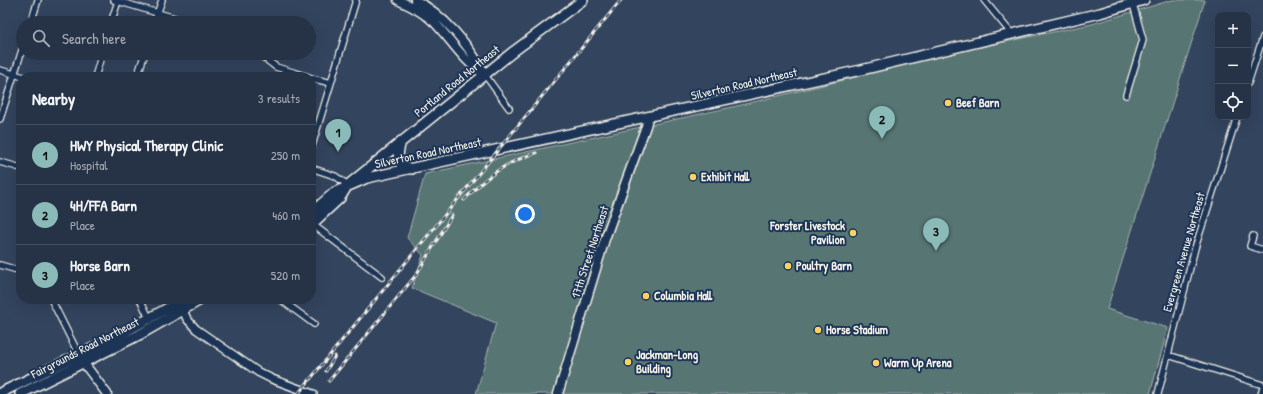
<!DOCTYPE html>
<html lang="en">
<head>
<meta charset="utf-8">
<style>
  body { margin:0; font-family:"Patrick Hand",sans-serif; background:#323f51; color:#f1f3f6 }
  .controls { position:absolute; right:12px; top:12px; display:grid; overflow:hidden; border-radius:8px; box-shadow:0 4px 16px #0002 }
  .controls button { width:36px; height:36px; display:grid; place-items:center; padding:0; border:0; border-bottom:1px solid #424e5f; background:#263346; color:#f1f3f6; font:20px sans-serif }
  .you { position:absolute; left:525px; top:214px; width:14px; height:14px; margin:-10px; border:3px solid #fff; border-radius:50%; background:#1a73e8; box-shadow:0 0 0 6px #1a73e833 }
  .badge { display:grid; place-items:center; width:26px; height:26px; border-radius:50%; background:#8bbbb9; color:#111; font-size:13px; font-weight:700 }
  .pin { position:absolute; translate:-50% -33px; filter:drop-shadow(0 1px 2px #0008) }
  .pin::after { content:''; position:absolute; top:21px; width:14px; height:12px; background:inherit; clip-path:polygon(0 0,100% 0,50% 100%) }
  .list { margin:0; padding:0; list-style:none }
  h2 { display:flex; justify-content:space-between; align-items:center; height:52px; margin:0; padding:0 16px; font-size:17px }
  h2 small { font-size:13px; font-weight:400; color:#a4aab3 }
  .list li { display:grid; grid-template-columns:26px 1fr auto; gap:12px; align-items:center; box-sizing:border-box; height:60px; padding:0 16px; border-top:1px solid #424e5f }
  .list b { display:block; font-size:15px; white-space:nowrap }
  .list p { margin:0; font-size:13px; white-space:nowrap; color:#a4aab3 }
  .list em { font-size:13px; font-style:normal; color:#a4aab3 }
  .icon { flex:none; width:22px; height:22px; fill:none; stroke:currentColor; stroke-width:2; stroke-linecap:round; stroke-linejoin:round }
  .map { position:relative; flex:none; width:1263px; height:394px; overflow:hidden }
  .search { position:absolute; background:#263346; box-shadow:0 4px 16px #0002; left:16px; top:16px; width:300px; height:44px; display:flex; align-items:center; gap:10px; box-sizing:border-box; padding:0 14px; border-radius:22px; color:#a4aab3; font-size:15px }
  .panel { position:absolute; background:#263346; box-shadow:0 4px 16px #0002; left:16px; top:72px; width:300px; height:232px; border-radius:16px }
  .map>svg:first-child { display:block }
</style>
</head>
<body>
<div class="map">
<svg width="1263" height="394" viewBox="0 0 1263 394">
  <rect width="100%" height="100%" fill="#33445e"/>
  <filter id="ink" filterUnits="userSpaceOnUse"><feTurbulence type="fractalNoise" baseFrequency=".025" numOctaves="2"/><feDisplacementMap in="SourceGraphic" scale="8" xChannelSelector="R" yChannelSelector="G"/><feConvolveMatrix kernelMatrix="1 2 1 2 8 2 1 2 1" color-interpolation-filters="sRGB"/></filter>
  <g filter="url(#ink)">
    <!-- green -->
    <path fill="#577573" stroke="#a6b3ae" d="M1172 0H1205L1107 309 1168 328 1150 394H476L496 323 412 288 423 255 407 238 425 174 737 106 976 48 1092 24Z"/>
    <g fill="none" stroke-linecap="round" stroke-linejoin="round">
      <defs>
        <path id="minor" d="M114 0 178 19 204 23
          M984 0 1011 33
          M31 23 38 0
          M111 23 118 1
          M154 23 162 0
          M258 53 276 67 309 77
          M0 70 24 77
          M485 75 509 108
          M95 77 102 53
          M137 77 145 53
          M311 78 331 83
          M1248 83 1263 37
          M1126 95 1143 40 1133 4
          M0 119 23 47
          M311 149 356 0
          M0 162 21 168
          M311 168 335 176 348 185
          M312 224 382 277
          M1253 236 1250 246 1263 250
          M0 265 21 271
          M51 299 79 355
          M140 299 150 320
          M280 299 314 324
          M1168 355 1263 385
          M1158 394 1195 248 1237 117
          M1261 394 1263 388"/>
        <path id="tertiary" d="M181 306 187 319 196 329 258 372 272 379 313 394"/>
        <path id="secondary" d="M398 0C411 6 425 13 435 23 452 41 464 62 485 75
          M415 0C444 14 469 46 485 74
          M80 358 107 394
          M558 394 605 239 646 126 648 118"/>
        <path id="primary" d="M401 141C399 150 396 156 401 165L412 169
          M311 213 335 192 367 178 861 70 1100 13 1144 0
          M311 225 340 198 348 185 514 51 583 0
          M0 393 114 338 184 299
          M20 394 139 335 202 299"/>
      </defs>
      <!-- minor casing -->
      <use href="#minor" stroke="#f4f1e8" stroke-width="8"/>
      <!-- tertiary casing -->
      <use href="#tertiary" stroke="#f4f1e8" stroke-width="10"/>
      <!-- secondary casing -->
      <use href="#secondary" stroke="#f4f1e8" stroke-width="11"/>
      <!-- primary casing -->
      <use href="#primary" stroke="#f4f1e8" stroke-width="12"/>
      <!-- minor -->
      <use href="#minor" stroke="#1d3557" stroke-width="5.5"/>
      <!-- tertiary -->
      <use href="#tertiary" stroke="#1d3557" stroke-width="7"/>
      <!-- secondary -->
      <use href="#secondary" stroke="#1d3557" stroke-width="8"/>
      <!-- primary -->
      <use href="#primary" stroke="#1d3557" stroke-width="9"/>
      <defs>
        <path id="rail" d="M464 200C487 176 504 163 536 153
          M326 371 335 356
          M329 381 416 275 452 215
          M298 394 621 0"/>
      </defs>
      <!-- rail casing -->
      <use href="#rail" stroke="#f4f1e8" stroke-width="3"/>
      <!-- rail -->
      <use href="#rail" stroke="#1d3557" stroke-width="1.5" stroke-dasharray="4.5" stroke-linecap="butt"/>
    </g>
  </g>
  <!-- markers -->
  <g fill="#ffd166" stroke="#1d3557" stroke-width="1.5">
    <circle cx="948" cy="103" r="4"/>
    <circle cx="693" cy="177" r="4"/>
    <circle cx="853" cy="233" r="4"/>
    <circle cx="788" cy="266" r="4"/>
    <circle cx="646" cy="296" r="4"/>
    <circle cx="818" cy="330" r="4"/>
    <circle cx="628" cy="362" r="4"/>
    <circle cx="876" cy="363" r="4"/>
  </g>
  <g text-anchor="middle" stroke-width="4" stroke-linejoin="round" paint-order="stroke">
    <!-- street labels -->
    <g font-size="12" fill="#f4f1e8" stroke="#1d3557">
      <text transform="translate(457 81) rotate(-39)" y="4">Portland Road Northeast</text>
      <text transform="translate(744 84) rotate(-13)" y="4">Silverton Road Northeast</text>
      <text transform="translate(428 153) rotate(-12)" y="4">Silverton Road Northeast</text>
      <text transform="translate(590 252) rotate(-72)" y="4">17th Street Northeast</text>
      <text transform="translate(1184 252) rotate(-74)" y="4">Evergreen Avenue Northeast</text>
      <text transform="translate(85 348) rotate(-27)" y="4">Fairgrounds Road Northeast</text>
    </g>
    <!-- poi labels -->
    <g font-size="12" font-weight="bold" fill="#f4f1e8" stroke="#1d3557" text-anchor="start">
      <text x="956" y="107">Beef Barn</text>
      <text x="701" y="181">Exhibit Hall</text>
      <text x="845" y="230" text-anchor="end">Forster Livestock<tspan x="845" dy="14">Pavilion</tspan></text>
      <text x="796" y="270">Poultry Barn</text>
      <text x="654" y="300">Columbia Hall</text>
      <text x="826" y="334">Horse Stadium</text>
      <text x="636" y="359">Jackman-Long<tspan x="636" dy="14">Building</tspan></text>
      <text x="884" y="367">Warm Up Arena</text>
    </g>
  </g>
</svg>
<div class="controls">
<button>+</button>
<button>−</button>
<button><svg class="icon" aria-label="locate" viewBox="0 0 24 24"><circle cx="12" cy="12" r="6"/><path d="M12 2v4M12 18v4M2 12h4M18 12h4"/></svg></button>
</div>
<div class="you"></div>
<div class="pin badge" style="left:338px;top:152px">1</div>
<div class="pin badge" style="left:882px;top:139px">2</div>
<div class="pin badge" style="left:936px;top:251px">3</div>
<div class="search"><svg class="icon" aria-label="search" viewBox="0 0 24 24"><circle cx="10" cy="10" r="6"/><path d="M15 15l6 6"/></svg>Search here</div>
<section class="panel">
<h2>Nearby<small>3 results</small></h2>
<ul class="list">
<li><span class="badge">1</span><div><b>HWY Physical Therapy Clinic</b><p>Hospital</p></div><em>250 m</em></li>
<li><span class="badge">2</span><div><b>4H/FFA Barn</b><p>Place</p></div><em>460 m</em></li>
<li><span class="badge">3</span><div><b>Horse Barn</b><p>Place</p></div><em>520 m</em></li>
</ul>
</section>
</div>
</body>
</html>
